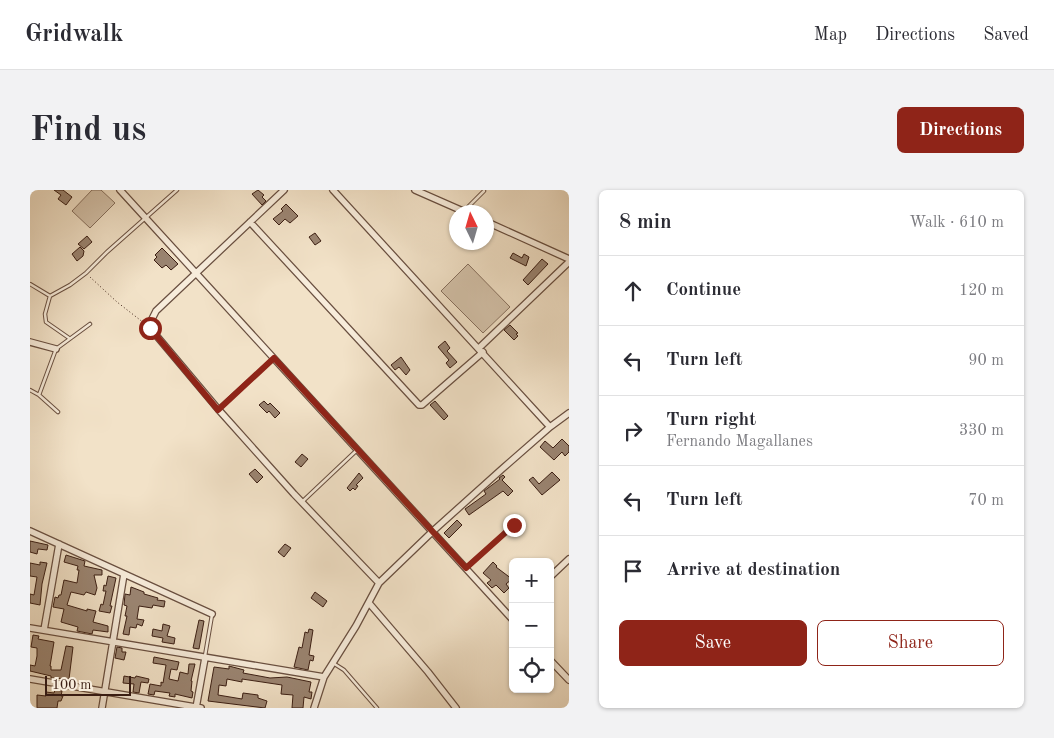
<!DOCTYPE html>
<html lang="en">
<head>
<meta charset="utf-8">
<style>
  body { margin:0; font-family:"Old Standard TT",serif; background:#f2f2f3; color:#2b2b33 }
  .controls { position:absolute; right:15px; bottom:15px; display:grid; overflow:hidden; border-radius:8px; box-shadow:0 1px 4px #0004 }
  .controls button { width:45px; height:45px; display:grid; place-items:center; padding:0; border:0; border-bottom:1px solid #e1e1e2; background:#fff; color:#2b2b33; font:25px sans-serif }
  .compass { position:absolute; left:419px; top:15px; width:45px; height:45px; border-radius:50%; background:#fff; box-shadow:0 1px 4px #0004; rotate:355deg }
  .scale { position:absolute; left:15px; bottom:12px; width:86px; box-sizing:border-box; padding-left:5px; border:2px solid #3b1e13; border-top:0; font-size:14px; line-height:18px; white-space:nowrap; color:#3b1e13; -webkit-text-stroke:4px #f7ecdb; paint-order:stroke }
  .stop { position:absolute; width:15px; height:15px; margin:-11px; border:4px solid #8f2418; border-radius:50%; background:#fff }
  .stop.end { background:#8f2418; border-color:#fff; box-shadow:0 1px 5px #0008 }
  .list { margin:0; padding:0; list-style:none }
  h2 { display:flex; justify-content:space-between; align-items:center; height:65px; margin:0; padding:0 20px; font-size:21px }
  h2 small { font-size:16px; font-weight:400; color:#7c7c81 }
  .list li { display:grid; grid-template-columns:32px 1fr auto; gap:15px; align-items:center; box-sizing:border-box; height:70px; padding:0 20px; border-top:1px solid #e1e1e2 }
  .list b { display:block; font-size:19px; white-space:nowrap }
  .list p { margin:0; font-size:16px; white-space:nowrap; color:#7c7c81 }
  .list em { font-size:16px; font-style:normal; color:#7c7c81 }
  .actions { display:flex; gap:10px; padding:15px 20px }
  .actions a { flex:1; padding:11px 0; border:1px solid #8f2418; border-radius:8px; text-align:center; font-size:18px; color:#8f2418 }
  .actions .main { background:#8f2418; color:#fff }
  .icon { flex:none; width:28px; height:28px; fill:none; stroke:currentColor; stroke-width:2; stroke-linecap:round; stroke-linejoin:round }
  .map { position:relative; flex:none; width:539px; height:518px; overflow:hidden; border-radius:8px }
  header { display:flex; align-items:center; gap:30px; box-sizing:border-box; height:70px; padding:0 25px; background:#fff; border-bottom:1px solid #e1e1e2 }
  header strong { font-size:24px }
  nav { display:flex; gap:28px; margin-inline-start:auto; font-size:18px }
  .intro { display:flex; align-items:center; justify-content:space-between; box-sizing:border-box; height:120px; padding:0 30px }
  h1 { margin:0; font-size:35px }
  .button { padding:12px 22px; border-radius:8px; background:#8f2418; color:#fff; font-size:18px; font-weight:700 }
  main { display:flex; gap:30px; padding:0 30px }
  aside { flex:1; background:#fff; border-radius:8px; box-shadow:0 1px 4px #0004 }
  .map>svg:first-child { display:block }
</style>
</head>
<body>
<header>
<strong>Gridwalk</strong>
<nav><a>Map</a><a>Directions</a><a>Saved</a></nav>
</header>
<div class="intro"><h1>Find us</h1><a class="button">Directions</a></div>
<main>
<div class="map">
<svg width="539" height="518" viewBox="0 0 539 518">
  <rect width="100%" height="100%" fill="#f2e2c8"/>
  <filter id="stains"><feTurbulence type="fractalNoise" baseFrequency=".004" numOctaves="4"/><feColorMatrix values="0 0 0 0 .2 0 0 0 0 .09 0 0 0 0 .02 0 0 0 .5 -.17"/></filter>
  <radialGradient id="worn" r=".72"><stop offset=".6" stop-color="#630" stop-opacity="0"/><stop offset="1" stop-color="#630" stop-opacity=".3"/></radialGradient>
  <!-- green -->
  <path fill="#d3c1a9" stroke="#87705e" d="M62 0H71L85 13 60 38 42 21Z
    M438 74 480 117 453 143 411 101Z"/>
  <!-- building -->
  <path fill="#9a8471" stroke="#3b1e13" d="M24 0H33L42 7 36 15 28 9 31 5Z
    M228 0 234 5 232 7 236 11 232 15 222 4Z
    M256 14 268 26 260 33 255 29 249 35 243 29 253 21 251 19Z
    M285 43 291 51 285 55 279 47Z
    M57 46 62 52 54 59 48 54Z
    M50 57 54 61 53 66 47 71 42 64Z
    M132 58 148 74 141 80 136 75 132 78 124 70 127 67 125 65Z
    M483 63 492 68 494 64 499 67 496 76 480 68Z
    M512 69 518 74 498 95 493 90Z
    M480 135 488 143 486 144 488 146 484 150 474 140Z
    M415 151 420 158 417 161 427 172 420 178 416 173 419 170 408 157Z
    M371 167 380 180 376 185 369 177 365 180 361 175Z
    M234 211 238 215 240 213 250 223 245 228 239 221 237 223 229 215Z
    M405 211 418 226 414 230 400 215Z
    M532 249 539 256V262L535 266 532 262 524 270 510 257 515 251 523 258Z
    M272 264 278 269 271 277 265 272Z
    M225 279 233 287 227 293 219 284Z
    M522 282 530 290 512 305 499 290 503 287 509 294Z
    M329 283 333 288 326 295 328 296 325 300 323 298 320 301 317 298Z
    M473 285 475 287 472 290 483 301 478 306 473 301 439 325 435 319 456 304 454 301 470 289 469 288Z
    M427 330 432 335 419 348 414 343Z
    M0 351 18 355 17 360 8 359 7 364 0 362Z
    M255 354 261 358 254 367 248 362Z
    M36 365 55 371 54 376 72 380V385H64L67 398 65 405 56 402 54 405 41 402 37 415 57 421V419L66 421 63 432 78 436V442L63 440 62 444 47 441 48 437 31 432 34 419 23 417 25 407 28 408 29 405H31L34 390 47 393 49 380H47L48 376 34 372Z
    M10 372 17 373 12 394 10 415 0 413V404L4 405 7 387 0 386V373L10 375Z
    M463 372 467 376 466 377 482 389 476 394 479 398 474 403 466 395 462 398 457 393 461 390 453 383Z
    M78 386 86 388 80 416H82L80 423 69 421 71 414 73 415 76 401H73L74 395 76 396Z
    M101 397 114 402V404L128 408 127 410 135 411 134 417 123 415 122 418 109 416 107 429 114 430 112 436 107 434 106 438 100 437 99 445 93 444 97 426H95L97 416 94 415 95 404 100 405Z
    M285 402 297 411 293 417 281 408Z
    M169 430 174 431 169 459 163 458Z
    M133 434 140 436 137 446 145 448 144 454 132 452 133 448 122 446 123 439 132 441Z
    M279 439 283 440 279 465 284 466 283 471 280 470 278 480 264 477 269 457 272 458 275 442 278 443Z
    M3 445 9 446 8 449 24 452 20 476H21V480H31L36 456 43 457 39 489 21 488V486L0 481V475L5 476 7 466V458L1 457Z
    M87 457 92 458V462H96L94 470 85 468Z
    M124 467 149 472 147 480 141 479 139 489 148 491 150 482 158 484 159 474H165L161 491H162L161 501 163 502 162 508 145 504V507L139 506 140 503 125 501 124 505 118 504 120 494 131 496V492L133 493 136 475 123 473Z
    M199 476 214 480 213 483 240 488 257 487 281 492 279 502H282L281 509 274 507 273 518H262L263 505 251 504 252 495 212 489V492L197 489 196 496 189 495 188 505 212 509 213 503 228 505V508L237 511 235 518 178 511 184 477 199 479Z
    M94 486 105 488 106 486 119 489 118 493 111 492 109 503 103 502 104 494 93 493Z
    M25 500 32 501 31 506H33L31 511H28L27 518H7V505L16 506V502L24 503Z"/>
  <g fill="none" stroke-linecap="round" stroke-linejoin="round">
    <defs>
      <path id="lane" d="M434 21 454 1
        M0 94 20 106
        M39 148 16 132 15 124 20 106 40 95 56 83 77 62 147 0
        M0 200 9 205 28 222
        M9 205 26 159 60 134
        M189 218 244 168
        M273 311 327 260
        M437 377 484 335
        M175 466 182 425
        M303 473 314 480 347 518"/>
      <path id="street" d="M90 0 483 430
        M254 0 126 121 120 133V138L188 219 264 304 349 393
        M303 0 520 237
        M385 0 435 22
        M220 32 389 215H392L453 162
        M457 32 539 69
        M0 152 26 159
        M449 158 539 72
        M0 341 182 424
        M520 387 539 369
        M339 413 398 482 426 518
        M0 438 294 487
        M14 440 29 354
        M520 470 539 490
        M0 489 171 518
        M72 518 94 384
        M166 518 175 468
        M284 518 294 487 326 436 349 393 403 341 472 279 520 237 539 223"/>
    </defs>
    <!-- lane casing -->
    <use href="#lane" stroke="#694f40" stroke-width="4.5"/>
    <!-- street casing -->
    <use href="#street" stroke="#694f40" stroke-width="8"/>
    <!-- path -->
    <path stroke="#3b1e13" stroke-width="1" stroke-dasharray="1 2.5" stroke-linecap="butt" d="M60 87 87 112 114 133"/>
    <!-- lane -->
    <use href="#lane" stroke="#f7ecdb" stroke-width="2.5"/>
    <!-- street -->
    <use href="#street" stroke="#f7ecdb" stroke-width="5.5"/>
  </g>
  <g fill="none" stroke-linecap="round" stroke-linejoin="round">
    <!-- route -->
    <path stroke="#8f2418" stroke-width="6" d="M120 138 188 220 244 168 436 378 484 335"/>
  </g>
  <rect width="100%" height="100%" filter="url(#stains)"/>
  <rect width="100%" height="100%" fill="url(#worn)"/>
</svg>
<div class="controls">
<button>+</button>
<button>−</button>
<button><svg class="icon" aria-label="locate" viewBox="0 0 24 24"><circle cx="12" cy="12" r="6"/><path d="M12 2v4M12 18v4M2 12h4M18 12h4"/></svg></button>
</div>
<svg class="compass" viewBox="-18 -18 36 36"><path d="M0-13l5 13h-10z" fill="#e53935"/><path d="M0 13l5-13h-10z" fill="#7c7c81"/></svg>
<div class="scale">100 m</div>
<div class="stop" style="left:120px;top:138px"></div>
<div class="stop end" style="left:484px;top:335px"></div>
</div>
<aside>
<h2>8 min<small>Walk · 610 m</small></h2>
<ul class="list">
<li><svg class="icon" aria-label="ahead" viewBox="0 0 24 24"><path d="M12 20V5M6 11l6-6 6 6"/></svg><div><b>Continue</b></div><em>120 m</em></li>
<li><svg class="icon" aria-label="left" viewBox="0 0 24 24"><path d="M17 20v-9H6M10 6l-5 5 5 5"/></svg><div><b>Turn left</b></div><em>90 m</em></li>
<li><svg class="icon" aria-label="right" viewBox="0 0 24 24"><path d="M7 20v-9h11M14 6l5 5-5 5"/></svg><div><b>Turn right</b><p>Fernando Magallanes</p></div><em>330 m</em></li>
<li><svg class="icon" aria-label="left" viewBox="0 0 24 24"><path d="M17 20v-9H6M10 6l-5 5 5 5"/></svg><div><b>Turn left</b></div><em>70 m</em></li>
<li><svg class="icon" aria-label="arrive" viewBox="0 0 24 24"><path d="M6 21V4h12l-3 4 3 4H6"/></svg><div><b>Arrive at destination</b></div></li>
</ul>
<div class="actions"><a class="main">Save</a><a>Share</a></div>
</aside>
</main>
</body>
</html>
